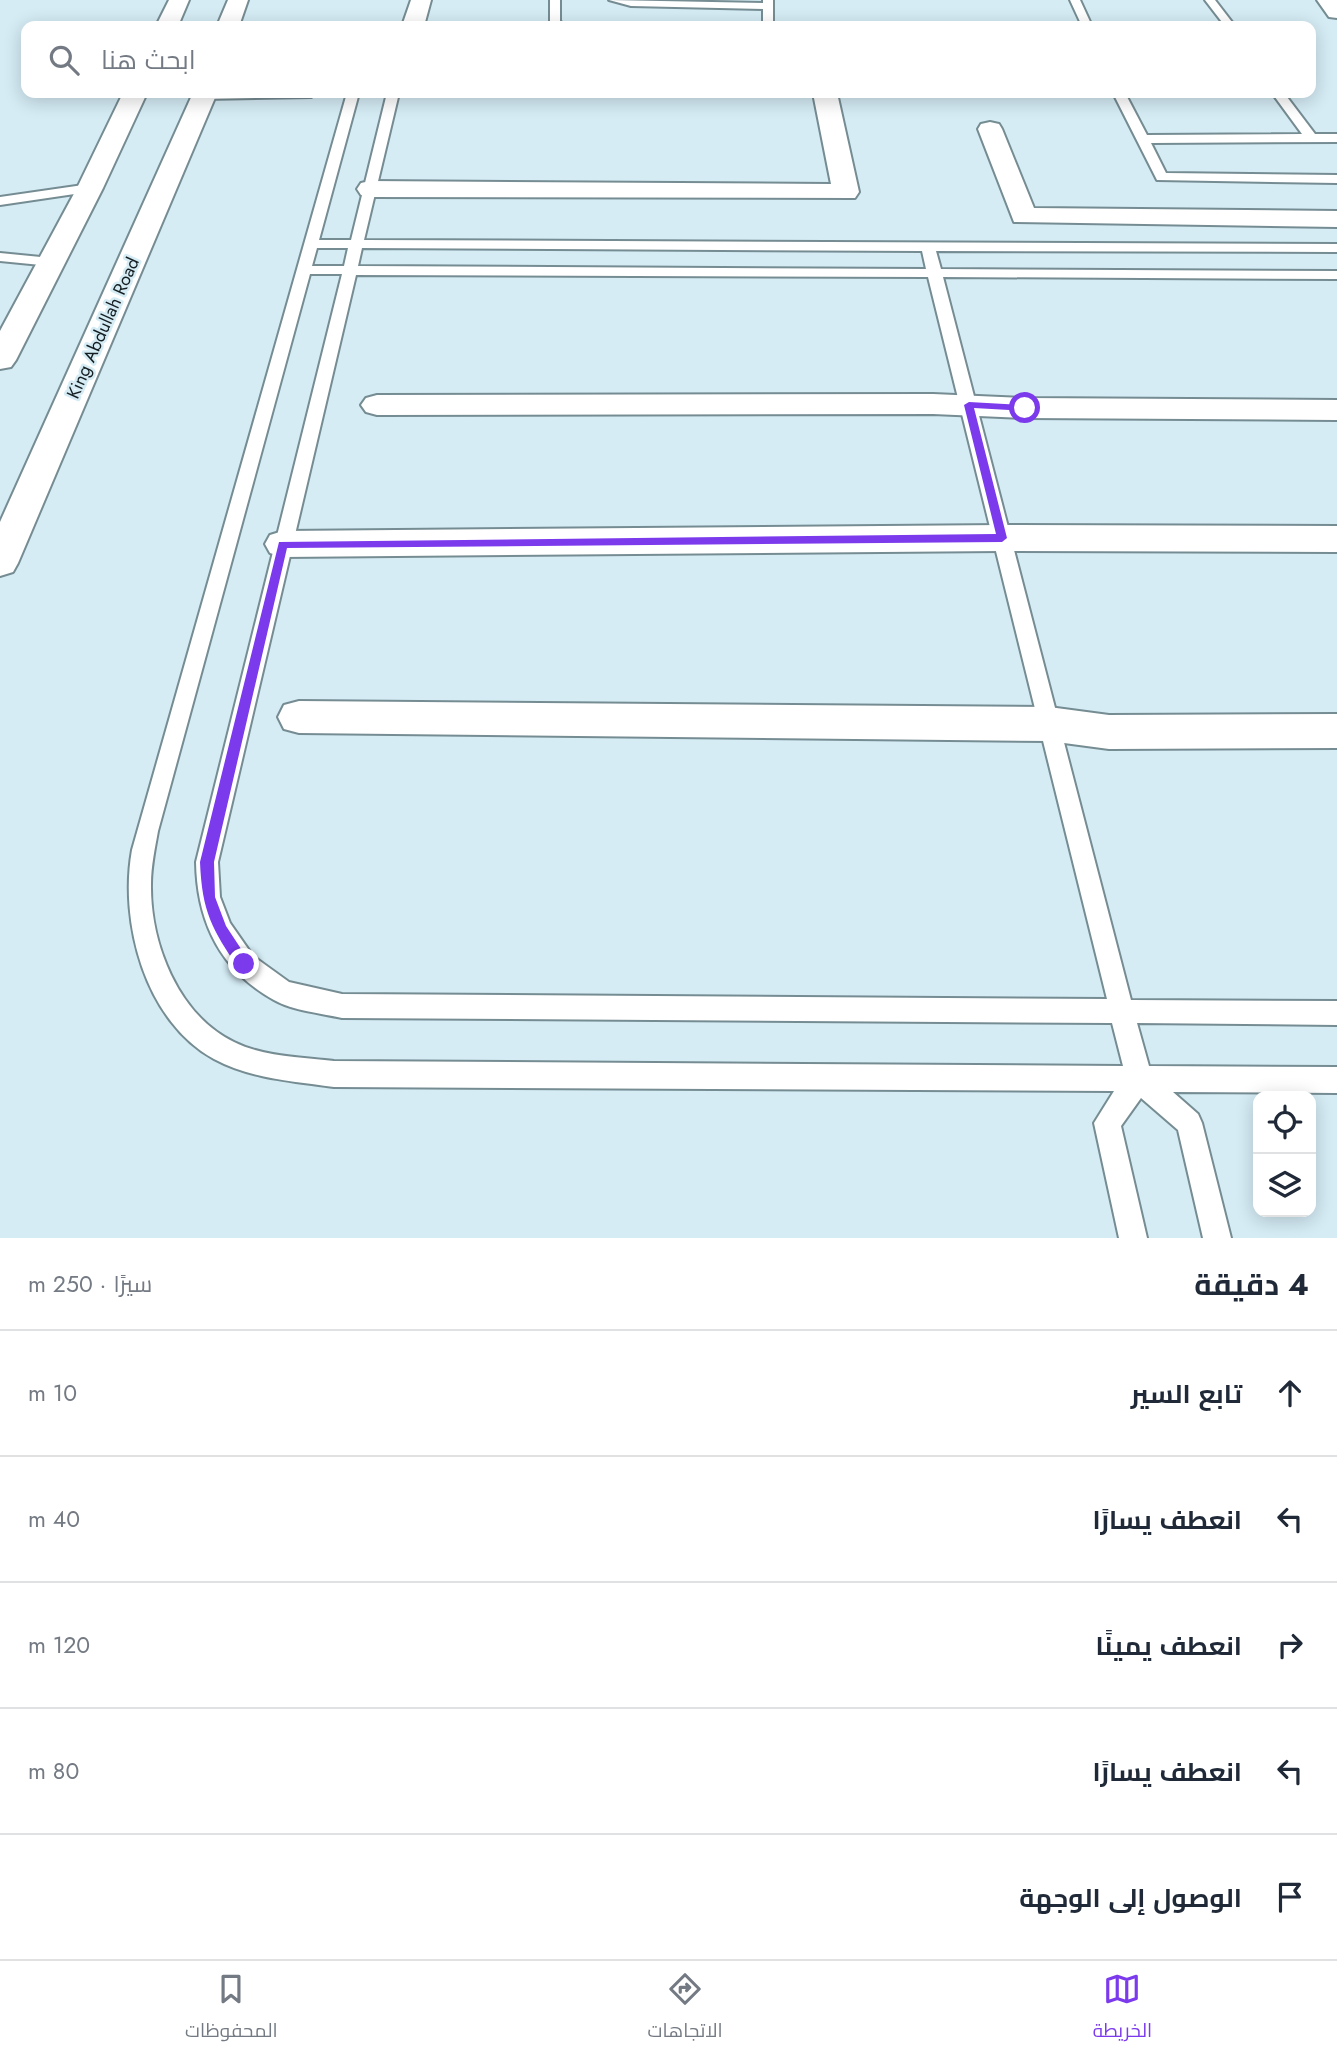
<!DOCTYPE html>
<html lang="ar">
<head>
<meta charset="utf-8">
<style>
  body { margin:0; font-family:Jost,Cairo,sans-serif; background:#f2f2f3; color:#1f2937; direction:rtl }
  .controls { position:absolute; right:21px; bottom:21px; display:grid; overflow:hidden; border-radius:14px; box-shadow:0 4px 18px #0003 }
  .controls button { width:63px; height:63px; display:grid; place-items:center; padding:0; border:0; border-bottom:2px solid #e0e1e3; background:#fff; color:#1f2937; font:35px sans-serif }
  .stop { position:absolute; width:21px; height:21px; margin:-16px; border:5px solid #7c3aed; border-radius:50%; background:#fff }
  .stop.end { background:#7c3aed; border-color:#fff; box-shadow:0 2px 7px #0008 }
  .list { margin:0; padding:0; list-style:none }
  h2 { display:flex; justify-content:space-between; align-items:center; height:91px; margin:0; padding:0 28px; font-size:30px }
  h2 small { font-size:23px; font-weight:400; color:#747a83 }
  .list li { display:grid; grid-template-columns:46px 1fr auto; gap:21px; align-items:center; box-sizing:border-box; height:126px; padding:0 28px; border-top:2px solid #e0e1e3 }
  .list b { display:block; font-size:26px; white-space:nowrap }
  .list em { font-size:23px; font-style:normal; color:#747a83 }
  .icon { flex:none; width:38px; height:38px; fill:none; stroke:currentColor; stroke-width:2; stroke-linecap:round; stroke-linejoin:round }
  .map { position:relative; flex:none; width:1337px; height:1238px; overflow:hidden; direction:ltr }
  .search { position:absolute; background:#fff; box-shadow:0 4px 18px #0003; left:21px; right:21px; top:21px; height:77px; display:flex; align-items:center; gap:18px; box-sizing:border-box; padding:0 24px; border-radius:14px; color:#747a83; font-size:26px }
  .sheet { height:721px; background:#fff }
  nav { display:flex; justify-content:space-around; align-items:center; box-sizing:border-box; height:98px; border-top:2px solid #e0e1e3; background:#fff; font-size:19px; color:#747a83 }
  nav a { display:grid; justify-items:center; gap:4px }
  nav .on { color:#7c3aed }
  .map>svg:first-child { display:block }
</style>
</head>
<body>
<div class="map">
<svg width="1337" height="1238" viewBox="0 0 1337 1238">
  <rect width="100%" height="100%" fill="#d5ecf5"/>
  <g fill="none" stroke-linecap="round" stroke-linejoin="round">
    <defs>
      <path id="lane" d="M550 0H560V21L565 26H554L550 22Z
        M609 0 763 3V0H773V26H763V9L631 6Z
        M1070 0H1080L1092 26H1082Z
        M1205 0H1215L1235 26H1225Z
        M201 93H317L311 97 205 99 201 98Z
        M347 93H359L319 240H351L387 93H399L364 240 1337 244V252L936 251 941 269 1337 271V279L943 277 1131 1000 1337 1001V1025L1137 1023 1149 1066 1337 1067V1093L1173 1092 1198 1114 1202 1123 1231 1238H1203L1178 1130 1141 1098 1121 1126 1147 1238H1119L1094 1123 1114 1091 334 1087C293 1081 251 1079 214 1059 145 1021 119 922 132 850ZM317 248H348L344 266H312ZM362 248 922 251 926 269 358 266ZM310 274H342L196 862C197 922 220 970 274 1000 293 1011 321 1013 342 1018L1112 1023 1123 1066 334 1061C302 1057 264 1057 234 1042 178 1015 150 943 151 884 151 866 155 848 158 831ZM356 275 928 277 1107 999 342 994 289 982 253 956 230 923 220 897 218 862Z
        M1113 93H1125L1147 135 1302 134 1272 93H1284L1315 134H1337V142L1151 143 1166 173 1337 175V183L1157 180Z
        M90 184 95 185V191L0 205V197Z
        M0 253 51 258 58 262 51 266 0 261Z"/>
      <path id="street" d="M411 0H431L424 26H402Z
        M1317 0H1337V18L1329 17Z
        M813 93H837L859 192 855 198 370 197 361 195 357 189 361 183 370 181 831 184Z
        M990 122 999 124 1002 129 1034 208 1337 211V227L1014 222 978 129 981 124Z
        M933 394 1025 398 1337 400V420L1025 418 933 414 377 415 366 412 361 405 366 398 377 395Z
        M1002 525 1337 526V552L1002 551 283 557 270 553 265 544 270 535 283 531Z
        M299 701 1049 707 1109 715 1337 714V748L1109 749 1049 741 299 733 284 729 278 717 284 705Z"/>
      <path id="primary" d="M169 0H189L178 26H156Z
        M228 0H248L239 26H217Z
        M123 93H147L103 188 16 360 11 367 0 369V331L77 188Z
        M193 93H217L18 563 13 572 0 576V522Z"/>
    </defs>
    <!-- lane casing -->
    <use href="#lane" stroke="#768c93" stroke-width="4"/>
    <!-- street casing -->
    <use href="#street" stroke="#768c93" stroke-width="4"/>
    <!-- primary casing -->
    <use href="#primary" stroke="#768c93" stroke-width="4"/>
    <!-- lane -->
    <use href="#lane" fill="#fff" fill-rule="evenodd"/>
    <!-- street -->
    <use href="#street" fill="#fff" fill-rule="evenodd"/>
    <!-- primary -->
    <use href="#primary" fill="#fff" fill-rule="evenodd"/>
  </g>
  <!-- route -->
  <path fill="#7c3aed" d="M969 402 1025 405 1030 408 1025 411 974 408 1007 538 1002 542 287 548 214 862 215 897 226 926 251 964 249 969H239C212 929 202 912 200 862L279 542 996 534 964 405Z"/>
  <g text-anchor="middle" stroke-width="5" stroke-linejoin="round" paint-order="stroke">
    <!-- far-street labels -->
    <g font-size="18" fill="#151e21" stroke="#d5ecf5">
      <text transform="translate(103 328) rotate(-66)" y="6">King Abdullah Road</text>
    </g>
  </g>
</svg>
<div class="controls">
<button><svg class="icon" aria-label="locate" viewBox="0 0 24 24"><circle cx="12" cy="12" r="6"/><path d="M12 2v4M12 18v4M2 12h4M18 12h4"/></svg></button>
<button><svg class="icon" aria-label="layers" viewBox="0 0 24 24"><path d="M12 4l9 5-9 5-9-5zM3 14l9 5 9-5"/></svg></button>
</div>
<div class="stop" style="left:1025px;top:408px"></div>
<div class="stop end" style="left:244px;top:964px"></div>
<div class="search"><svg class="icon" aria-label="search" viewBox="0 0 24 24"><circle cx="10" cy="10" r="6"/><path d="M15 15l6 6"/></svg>ابحث هنا</div>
</div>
<section class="sheet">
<h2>4 دقيقة<small>سيرًا · 250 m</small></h2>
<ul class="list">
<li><svg class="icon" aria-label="ahead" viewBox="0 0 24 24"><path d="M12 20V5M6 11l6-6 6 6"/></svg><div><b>تابع السير</b></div><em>10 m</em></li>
<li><svg class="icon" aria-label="left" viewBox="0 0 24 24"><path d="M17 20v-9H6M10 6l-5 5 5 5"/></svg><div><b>انعطف يسارًا</b></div><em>40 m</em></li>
<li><svg class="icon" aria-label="right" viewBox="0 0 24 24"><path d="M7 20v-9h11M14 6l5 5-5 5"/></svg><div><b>انعطف يمينًا</b></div><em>120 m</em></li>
<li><svg class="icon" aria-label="left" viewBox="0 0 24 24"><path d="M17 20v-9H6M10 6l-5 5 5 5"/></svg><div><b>انعطف يسارًا</b></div><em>80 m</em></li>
<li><svg class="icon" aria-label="arrive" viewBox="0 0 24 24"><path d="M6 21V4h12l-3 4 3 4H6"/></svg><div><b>الوصول إلى الوجهة</b></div></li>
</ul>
</section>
<nav>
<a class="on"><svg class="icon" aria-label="map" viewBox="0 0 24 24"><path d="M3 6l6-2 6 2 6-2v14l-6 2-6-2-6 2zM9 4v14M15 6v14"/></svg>الخريطة</a>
<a><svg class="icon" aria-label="directions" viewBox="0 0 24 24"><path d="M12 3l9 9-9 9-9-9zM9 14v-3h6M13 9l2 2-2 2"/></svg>الاتجاهات</a>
<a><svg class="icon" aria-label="saved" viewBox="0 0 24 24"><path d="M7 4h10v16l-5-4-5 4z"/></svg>المحفوظات</a>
</nav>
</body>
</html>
